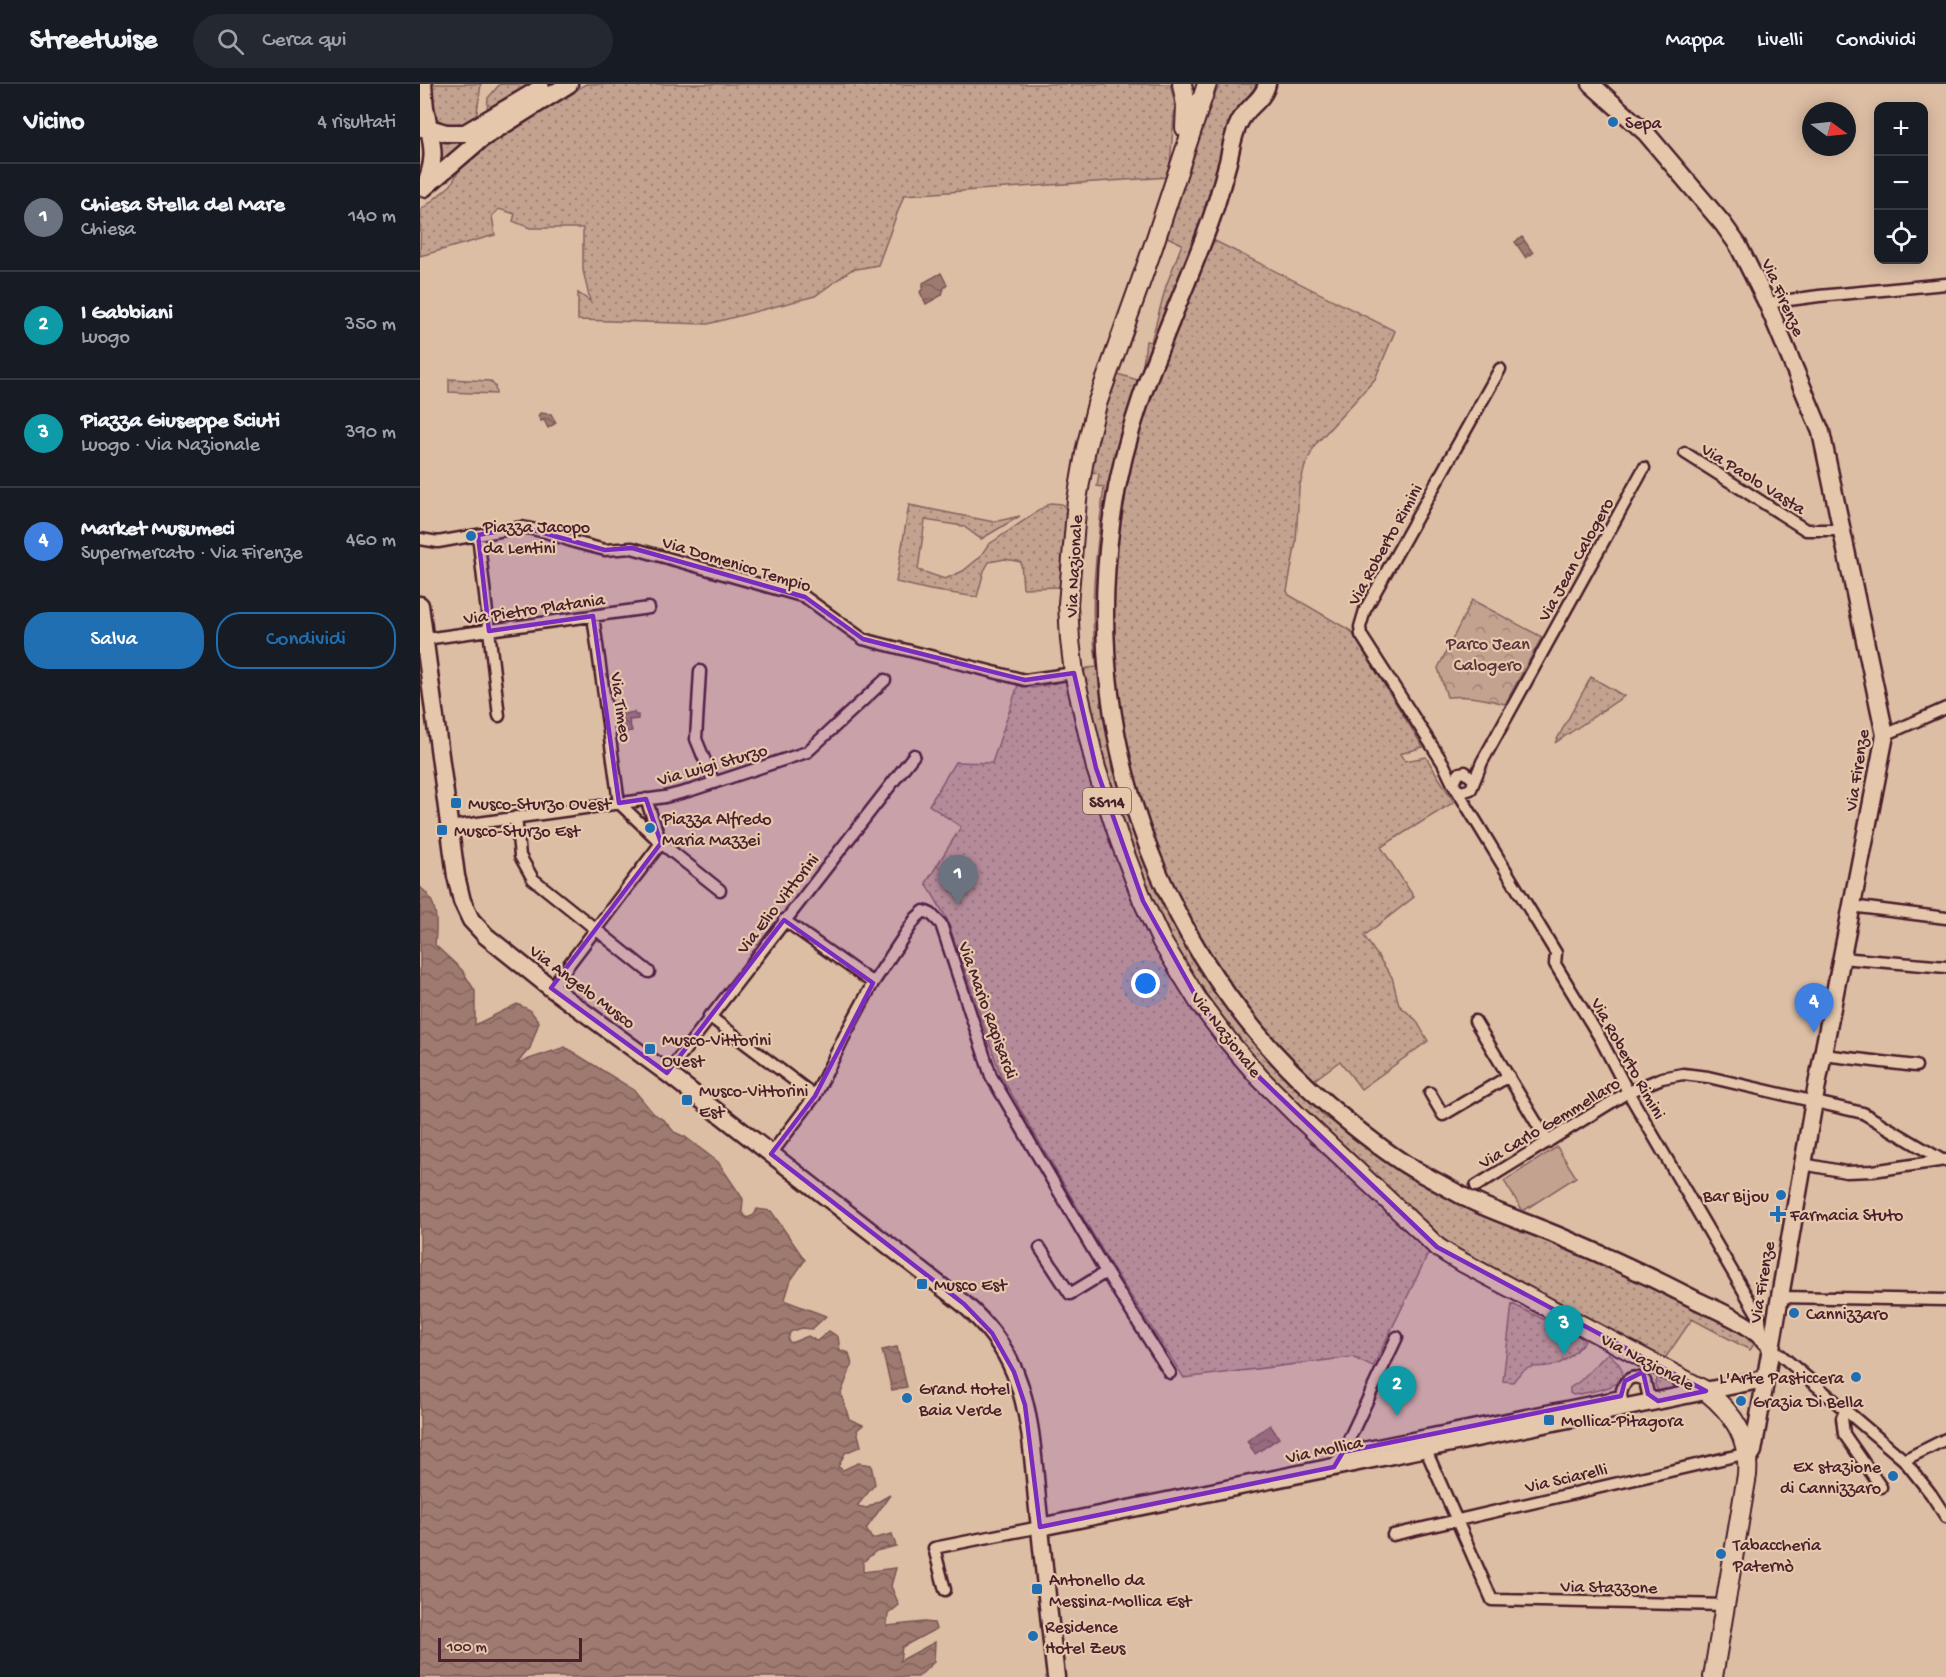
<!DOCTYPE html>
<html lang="it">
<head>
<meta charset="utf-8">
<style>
  body { margin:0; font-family:"Gochi Hand",sans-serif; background:#242831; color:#f1f3f6 }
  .controls { position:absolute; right:18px; top:18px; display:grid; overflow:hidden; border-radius:12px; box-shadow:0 3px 15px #0003 }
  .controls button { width:54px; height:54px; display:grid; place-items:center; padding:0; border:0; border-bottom:2px solid #363941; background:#171b24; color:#f1f3f6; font:30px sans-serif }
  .compass { position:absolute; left:1382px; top:18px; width:54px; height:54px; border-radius:50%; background:#171b24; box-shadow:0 3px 15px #0003; rotate:105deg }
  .scale { position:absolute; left:18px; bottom:15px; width:144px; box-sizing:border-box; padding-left:6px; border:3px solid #4a1f2b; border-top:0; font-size:16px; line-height:21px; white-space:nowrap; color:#4a1f2b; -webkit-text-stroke:4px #e5c8ac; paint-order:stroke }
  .you { position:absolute; left:726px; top:900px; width:21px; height:21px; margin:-15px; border:4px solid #fff; border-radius:50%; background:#1a73e8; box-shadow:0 0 0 9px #1a73e833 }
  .badge { display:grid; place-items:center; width:39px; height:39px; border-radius:50%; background:#1f6fb2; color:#fff; font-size:20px; font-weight:700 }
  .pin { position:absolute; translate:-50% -50px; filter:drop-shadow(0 2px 3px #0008) }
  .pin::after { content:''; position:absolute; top:32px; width:21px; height:18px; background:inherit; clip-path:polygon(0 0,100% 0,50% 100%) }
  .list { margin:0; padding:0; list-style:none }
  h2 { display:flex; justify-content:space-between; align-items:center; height:78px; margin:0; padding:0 24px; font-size:26px }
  h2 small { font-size:20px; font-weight:400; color:#9ea1a6 }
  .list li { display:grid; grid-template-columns:39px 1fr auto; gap:18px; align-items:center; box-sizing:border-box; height:108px; padding:0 24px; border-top:2px solid #363941 }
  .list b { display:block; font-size:22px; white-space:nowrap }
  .list p { margin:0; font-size:20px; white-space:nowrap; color:#9ea1a6 }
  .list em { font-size:20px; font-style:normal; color:#9ea1a6 }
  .actions { display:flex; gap:12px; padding:18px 24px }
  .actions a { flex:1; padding:14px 0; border:2px solid #1f6fb2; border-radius:24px; text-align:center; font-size:21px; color:#1f6fb2 }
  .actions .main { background:#1f6fb2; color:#fff }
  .icon { flex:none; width:33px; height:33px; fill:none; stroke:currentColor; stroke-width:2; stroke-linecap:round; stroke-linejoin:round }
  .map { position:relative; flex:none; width:1526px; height:1593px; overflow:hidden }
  header { display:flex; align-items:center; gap:36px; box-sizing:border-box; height:84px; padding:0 30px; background:#171b24; border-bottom:2px solid #363941 }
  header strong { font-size:28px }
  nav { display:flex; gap:33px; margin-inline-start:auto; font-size:21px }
  .search { width:420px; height:54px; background:#242831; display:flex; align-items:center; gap:15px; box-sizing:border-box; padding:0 21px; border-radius:33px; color:#9ea1a6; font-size:22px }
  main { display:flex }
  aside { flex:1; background:#171b24 }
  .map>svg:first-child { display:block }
</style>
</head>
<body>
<header>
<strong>Streetwise</strong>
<div class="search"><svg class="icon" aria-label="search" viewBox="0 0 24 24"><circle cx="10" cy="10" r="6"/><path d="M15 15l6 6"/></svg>Cerca qui</div>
<nav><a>Mappa</a><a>Livelli</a><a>Condividi</a></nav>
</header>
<main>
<aside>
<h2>Vicino<small>4 risultati</small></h2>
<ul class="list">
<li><span class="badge" style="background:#6b7280">1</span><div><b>Chiesa Stella del Mare</b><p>Chiesa</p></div><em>140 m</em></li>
<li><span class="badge" style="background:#0f9aa8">2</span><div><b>I Gabbiani</b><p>Luogo</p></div><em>350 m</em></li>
<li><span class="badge" style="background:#0f9aa8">3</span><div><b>Piazza Giuseppe Sciuti</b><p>Luogo · Via Nazionale</p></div><em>390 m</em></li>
<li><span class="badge" style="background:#3f7fe0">4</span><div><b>Market Musumeci</b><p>Supermercato · Via Firenze</p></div><em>460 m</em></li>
</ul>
<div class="actions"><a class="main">Salva</a><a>Condividi</a></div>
</aside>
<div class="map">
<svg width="1526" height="1593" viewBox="0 0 1526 1593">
  <defs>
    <pattern id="grass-dots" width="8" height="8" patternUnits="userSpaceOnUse" patternTransform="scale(1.5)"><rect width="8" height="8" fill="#c3a390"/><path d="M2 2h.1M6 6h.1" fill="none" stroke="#a08476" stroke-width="1.8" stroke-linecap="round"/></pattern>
    <pattern id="forest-crowns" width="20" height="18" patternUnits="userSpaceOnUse" patternTransform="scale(1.5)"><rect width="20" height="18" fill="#c3a390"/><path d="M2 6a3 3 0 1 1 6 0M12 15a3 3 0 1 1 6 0" fill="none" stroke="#a08476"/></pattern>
    <pattern id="water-waves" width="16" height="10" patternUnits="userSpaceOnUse" patternTransform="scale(1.5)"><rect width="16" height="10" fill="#9e7a70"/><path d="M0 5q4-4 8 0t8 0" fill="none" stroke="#83635c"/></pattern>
  </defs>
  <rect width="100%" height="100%" fill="#dcbea4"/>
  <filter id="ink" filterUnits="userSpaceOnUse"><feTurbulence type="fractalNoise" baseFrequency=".0167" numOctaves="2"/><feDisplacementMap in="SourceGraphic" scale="12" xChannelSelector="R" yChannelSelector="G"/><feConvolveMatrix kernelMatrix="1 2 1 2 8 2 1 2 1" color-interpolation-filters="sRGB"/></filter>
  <g filter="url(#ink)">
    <!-- grass -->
    <path fill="url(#grass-dots)" stroke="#86615e" stroke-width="1.5" d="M11 0H61L56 35C40 45 28 45 13 31Z
      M80 0H106L105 7 67 28 68 14Z
      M166 0H750L755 20 749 93 484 111 458 181 431 186 395 212 288 240 158 236V209L170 217 163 186V144H110L93 137 95 130 79 125 72 132 75 151 0 172 1 126 31 101 39 86 80 53Z
      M801 0H839L838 4 818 24 810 37 803 62 800 90 692 415 691 664 693 685 735 801 757 845 789 895 871 993 879 1006 906 1034 928 1043 1141 1158 1297 1230 1337 1256 1330 1266 1272 1235 1244 1276 1023 1159 884 1030 811 951 749 856 723 801 691 713 662 590 667 584 677 583C668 523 677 463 684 403L677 402 679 390 668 387 694 289 721 297 726 257 731 258 746 202 762 160 743 151 788 22Z
      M14 49 56 51 15 84Z
      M789 154 975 247 955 295 895 361 885 382 879 404 876 458 867 507 869 511 931 547 1003 663 980 670 985 677 1006 673 1034 718 961 763 994 813 944 852 972 893 979 921 996 936 1008 957 941 1005 920 977 894 996 868 976 810 909 724 744 688 557 706 376Z
      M29 295 70 297 75 302 76 310 29 308Z
      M630 419 642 420 650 430 641 483V503L603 504 601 478 585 475 569 478 564 487 557 513 510 506 476 498 489 421 574 438 600 432 561 455 543 442 505 436 498 486 525 495 543 487 559 474 568 461Z
      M1171 593 1204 612 1135 659Z
      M650 596 663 665 774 923 1011 1164 953 1283 932 1273 764 1294 689 1178 581 992 527 835 506 799 541 743 509 721 535 678 572 679 598 601 613 604Z
      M1092 1220 1135 1241 1137 1249 1140 1252 1152 1247 1165 1257C1158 1264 1150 1275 1140 1279 1120 1288 1110 1273 1093 1298L1083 1297Z
      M1188 1269C1227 1301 1178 1307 1153 1311L1150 1309V1304L1160 1297Z
      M1236 1286 1267 1303 1242 1308 1238 1307 1235 1300 1237 1296Z"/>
    <!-- forest -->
    <path fill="url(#forest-crowns)" stroke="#86615e" stroke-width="1.5" d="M1052 516 1122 553 1085 620C1065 614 1047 611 1027 613L1018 584Z"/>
    <!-- pitch -->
    <path fill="#c3a390" stroke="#86615e" stroke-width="1.5" d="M1137 1063 1156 1093 1103 1127 1084 1097Z"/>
    <!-- water -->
    <path fill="url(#water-waves)" stroke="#7c5654" stroke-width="1.5" d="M1102 153 1113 169 1106 174 1095 158Z
      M521 189 527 201 524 204 522 211 506 220 500 208 503 204V199Z
      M120 329 131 330 136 339 128 344 124 336 121 337 118 332Z
      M214 628 215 631H218V635L209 636 212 647 200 649 198 631Z
      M0 803C19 817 17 839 15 861L42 886 55 907V941L97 920 110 926 119 938 110 964 97 979 145 963 214 1006 233 1029 245 1037 254 1048 265 1053 298 1078 323 1115 322 1128 327 1134 334 1131 337 1125 351 1127 385 1176 371 1196 365 1215 366 1217 406 1232 392 1245 382 1244 370 1248 368 1256 371 1259 388 1252 397 1257 409 1247 418 1253 420 1266 429 1269 432 1281 421 1309 429 1335 443 1341 437 1346 441 1362 425 1369 418 1383 423 1386 438 1379 451 1381 455 1400 437 1422 447 1424 470 1411 446 1445 452 1455 472 1450 476 1462 456 1467 443 1478V1488L476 1484 471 1502 479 1521 468 1530 467 1542 504 1538 514 1539 516 1545 482 1563 480 1577 515 1558 514 1578 498 1593H0Z
      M477 1263 487 1303 472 1306 462 1266Z
      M850 1341 859 1354 835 1370 827 1357Z"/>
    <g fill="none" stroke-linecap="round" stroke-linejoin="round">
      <defs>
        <path id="street" d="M1347 219 1399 212 1526 200
          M1265 369 1386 446H1421
          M58 451 79 632
          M0 455 18 458 102 443 126 448 154 458 185 466 212 464 385 513 443 555 605 596 654 589
          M173 532 199 719 241 759
          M5 555 229 524
          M280 587 276 655 294 699
          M1465 651 1526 624
          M1053 700V695L1045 688 1040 689 1034 696 1035 704 1042 708 1051 705 1062 678 1224 384
          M1034 702 1023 679 941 551 940 543 945 526 1080 285
          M1037 706 1136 869 1135 880 1180 954 1208 1008 1340 1235 1342 1253
          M226 715 240 756
          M96 733 100 772 113 795 229 888
          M29 743 245 713 272 706 387 668 465 596
          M1431 822 1526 834
          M364 836 453 899
          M1421 874 1526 883
          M131 904 241 759 300 806
          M289 932 395 1012
          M1055 937 1128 1058
          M1403 971 1496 982
          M247 989 494 671
          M1010 1009 1023 1031 1089 992
          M351 1070 395 1012 426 949 453 899 496 834 504 827 511 830 521 840 571 992 686 1188 750 1289
          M1383 1080 1426 1088 1453 1087 1525 1076
          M1056 1102 1208 1008 1242 994 1263 990 1288 993 1443 1029 1522 1076
          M620 1164 650 1210 686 1188
          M1359 1213 1526 1216
          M1350 1262 1484 1376 1511 1410 1526 1433
          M1201 1312C1202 1298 1211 1288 1225 1297L1228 1310 1238 1317
          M1426 1325 1422 1334 1424 1350 1461 1403
          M1005 1364 1072 1516 1306 1521
          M923 1368 977 1253
          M1484 1376 1526 1355
          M914 1383 923 1368 1201 1312 1204 1323
          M973 1451 1328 1369
          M525 1506 514 1464 620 1443"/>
        <path id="secondary" d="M3 0C4 10 4 20 6 29 12 61 18 72 4 104
          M847 0C843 17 826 23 819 39 813 50 811 65 808 78 802 99 797 120 789 141 768 199 741 256 721 315 634 565 708 848 908 1021 935 1044 963 1067 993 1085 1012 1095 1031 1106 1050 1116 1079 1130 1111 1140 1141 1153 1186 1172 1231 1193 1274 1215 1300 1228 1331 1239 1350 1262
          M1171 0 1226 49 1303 140 1318 161 1347 219 1401 348 1465 651 1396 1006 1333 1367 1328 1375
          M0 44H9L26 49H45L121 4
          M0 103 4 104 61 55 149 0
          M0 521 36 792 42 817 51 836 66 852 131 904 247 989 544 1220C566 1239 584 1262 595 1289 611 1329 613 1373 617 1415 623 1474 629 1534 636 1593
          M620 1443 1344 1295"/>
        <path id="primary" d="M762 0 766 21 765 44
          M787 0 733 163 677 320 666 364 657 416 648 520 650 556 654 589 676 684 700 757 723 817 742 858 779 918 810 959 840 994 877 1031 1004 1150 1017 1163 1036 1175 1286 1307C1314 1330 1330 1354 1327 1391L1293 1593"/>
      </defs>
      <!-- street casing -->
      <use href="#street" stroke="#4a1f2b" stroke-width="15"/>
      <!-- secondary casing -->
      <use href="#secondary" stroke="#4a1f2b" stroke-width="21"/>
      <!-- primary casing -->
      <use href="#primary" stroke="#4a1f2b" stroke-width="22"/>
      <!-- street -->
      <use href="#street" stroke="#e5c8ac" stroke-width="10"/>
      <!-- secondary -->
      <use href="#secondary" stroke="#e5c8ac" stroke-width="16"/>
      <!-- primary -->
      <use href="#primary" stroke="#e5c8ac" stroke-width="18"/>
    </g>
  </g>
  <!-- marked area -->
  <path fill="#7b2cbf" fill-opacity="0.2" stroke="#7b2cbf" stroke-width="4.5" stroke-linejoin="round" d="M102 443 185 466 212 464 385 513 443 555 605 596 654 589 676 684 723 817 779 918 840 994 1017 1163 1286 1307 1238 1317 1228 1310 1223 1288 1205 1297 1201 1312 923 1368 914 1383 620 1443 605 1321 594 1288 572 1249 544 1220 351 1070 395 1012 453 899 364 836 247 989 131 904 241 759 226 715 199 719 173 532 69 547 58 451Z"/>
  <!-- markers -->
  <g fill="#1f6fb2" stroke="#e5c8ac" stroke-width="2">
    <circle cx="1193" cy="38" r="6"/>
    <circle cx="51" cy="452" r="6"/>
    <rect x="30" y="713" width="12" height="12" rx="3"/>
    <circle cx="230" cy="744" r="6"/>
    <rect x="16" y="740" width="12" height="12" rx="3"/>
    <rect x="224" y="959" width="12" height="12" rx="3"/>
    <rect x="261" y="1010" width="12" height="12" rx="3"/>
    <circle cx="1361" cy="1111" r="6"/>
    <path d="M1355 1121h6v6h6v6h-6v6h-6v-6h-6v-6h6z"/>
    <rect x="496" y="1194" width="12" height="12" rx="3"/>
    <circle cx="1374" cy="1229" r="6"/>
    <circle cx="1436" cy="1293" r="6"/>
    <circle cx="487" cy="1314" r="6"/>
    <circle cx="1321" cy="1317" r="6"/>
    <rect x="1123" y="1330" width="12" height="12" rx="3"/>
    <circle cx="1473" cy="1392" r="6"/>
    <circle cx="1301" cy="1470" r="6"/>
    <rect x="611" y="1499" width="12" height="12" rx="3"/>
    <circle cx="613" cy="1552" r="6"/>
  </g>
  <g text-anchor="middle" stroke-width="4.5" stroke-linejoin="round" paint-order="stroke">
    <!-- shield labels -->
    <rect fill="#e5c8ac" stroke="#785252" stroke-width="1.5" x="663" y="704" width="48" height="26" rx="4.5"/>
    <g font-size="16" font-weight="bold" fill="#4a1f2b">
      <text x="687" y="723">SS114</text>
    </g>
    <!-- poi labels -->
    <g font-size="18" fill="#4a1f2b" stroke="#e5c8ac" text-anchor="start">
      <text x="1205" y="44">Sepa</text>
      <text x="63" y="448">Piazza Jacopo<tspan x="63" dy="21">da Lentini</tspan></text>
      <text x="48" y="725">Musco-Sturzo Ovest</text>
      <text x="242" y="740">Piazza Alfredo<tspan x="242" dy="21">Maria Mazzei</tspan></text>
      <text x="34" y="752">Musco-Sturzo Est</text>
      <text x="242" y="961">Musco-Vittorini<tspan x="242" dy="21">Ovest</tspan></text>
      <text x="279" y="1012">Musco-Vittorini<tspan x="279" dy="21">Est</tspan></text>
      <text x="1349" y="1117" text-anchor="end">Bar Bijou</text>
      <text x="1370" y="1136">Farmacia Stuto</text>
      <text x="514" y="1206">Musco Est</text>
      <text x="1386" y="1235">Cannizzaro</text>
      <text x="1424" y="1299" text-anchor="end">L'Arte Pasticcera</text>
      <text x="499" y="1310">Grand Hotel<tspan x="499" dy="21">Baia Verde</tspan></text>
      <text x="1333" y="1323">Grazia Di Bella</text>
      <text x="1141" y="1342">Mollica-Pitagora</text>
      <text x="1461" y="1388" text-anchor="end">Ex stazione<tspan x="1461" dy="21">di Cannizzaro</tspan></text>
      <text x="1313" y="1466">Tabaccheria<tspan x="1313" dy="21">Paternò</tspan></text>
      <text x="629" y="1501">Antonello da<tspan x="629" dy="21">Messina-Mollica Est</tspan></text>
      <text x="625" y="1548">Residence<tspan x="625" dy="21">Hotel Zeus</tspan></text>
    </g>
    <!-- street labels -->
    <g font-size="18" fill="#4a1f2b" stroke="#e5c8ac">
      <text transform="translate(1364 213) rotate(66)" y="6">Via Firenze</text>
      <text transform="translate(1334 394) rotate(32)" y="6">Via Paolo Vasta</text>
      <text transform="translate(964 460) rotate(-61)" y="6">Via Roberto Rimini</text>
      <text transform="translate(1155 475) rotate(-61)" y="6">Via Jean Calogero</text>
      <text transform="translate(317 479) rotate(17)" y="6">Via Domenico Tempio</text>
      <text transform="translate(653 482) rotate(-87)" y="6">Via Nazionale</text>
      <text transform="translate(114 524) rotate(-8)" y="6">Via Pietro Platania</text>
      <text transform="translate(202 623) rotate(82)" y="6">Via Timeo</text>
      <text transform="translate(292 680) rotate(-16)" y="6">Via Luigi Sturzo</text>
      <text transform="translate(1436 686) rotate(-81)" y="6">Via Firenze</text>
      <text transform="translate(357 819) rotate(-52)" y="6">Via Elio Vittorini</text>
      <text transform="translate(163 902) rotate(37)" y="6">Via Angelo Musco</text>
      <text transform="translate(569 926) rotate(70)" y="6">Via Mario Rapisardi</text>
      <text transform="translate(807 950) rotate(52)" y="6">Via Nazionale</text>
      <text transform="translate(1209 974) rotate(61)" y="6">Via Roberto Rimini</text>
      <text transform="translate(1129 1038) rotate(-31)" y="6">Via Carlo Gemmellaro</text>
      <text transform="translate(1341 1198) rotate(-80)" y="6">Via Firenze</text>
      <text transform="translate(1228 1277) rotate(28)" y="6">Via Nazionale</text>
      <text transform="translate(904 1365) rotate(-12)" y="6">Via Mollica</text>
      <text transform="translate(1146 1393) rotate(-13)" y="6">Via Sciarelli</text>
      <text transform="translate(1189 1502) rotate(1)" y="6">Via Stazzone</text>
    </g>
    <!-- park labels -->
    <g font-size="18" fill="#5c333a" stroke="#e5c8ac">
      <text x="1068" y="565">Parco Jean<tspan x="1068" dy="21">Calogero</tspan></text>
    </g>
  </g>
</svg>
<div class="controls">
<button>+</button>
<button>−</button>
<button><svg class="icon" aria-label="locate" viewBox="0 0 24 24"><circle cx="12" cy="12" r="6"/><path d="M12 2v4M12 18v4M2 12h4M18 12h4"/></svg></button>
</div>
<svg class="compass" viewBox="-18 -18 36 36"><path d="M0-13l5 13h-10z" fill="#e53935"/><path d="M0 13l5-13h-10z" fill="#9ea1a6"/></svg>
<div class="scale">100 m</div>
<div class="you"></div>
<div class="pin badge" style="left:538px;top:821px;background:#6b7280">1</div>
<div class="pin badge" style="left:977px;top:1332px;background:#0f9aa8">2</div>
<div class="pin badge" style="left:1144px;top:1271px;background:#0f9aa8">3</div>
<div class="pin badge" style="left:1394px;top:949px;background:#3f7fe0">4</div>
</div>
</main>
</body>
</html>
